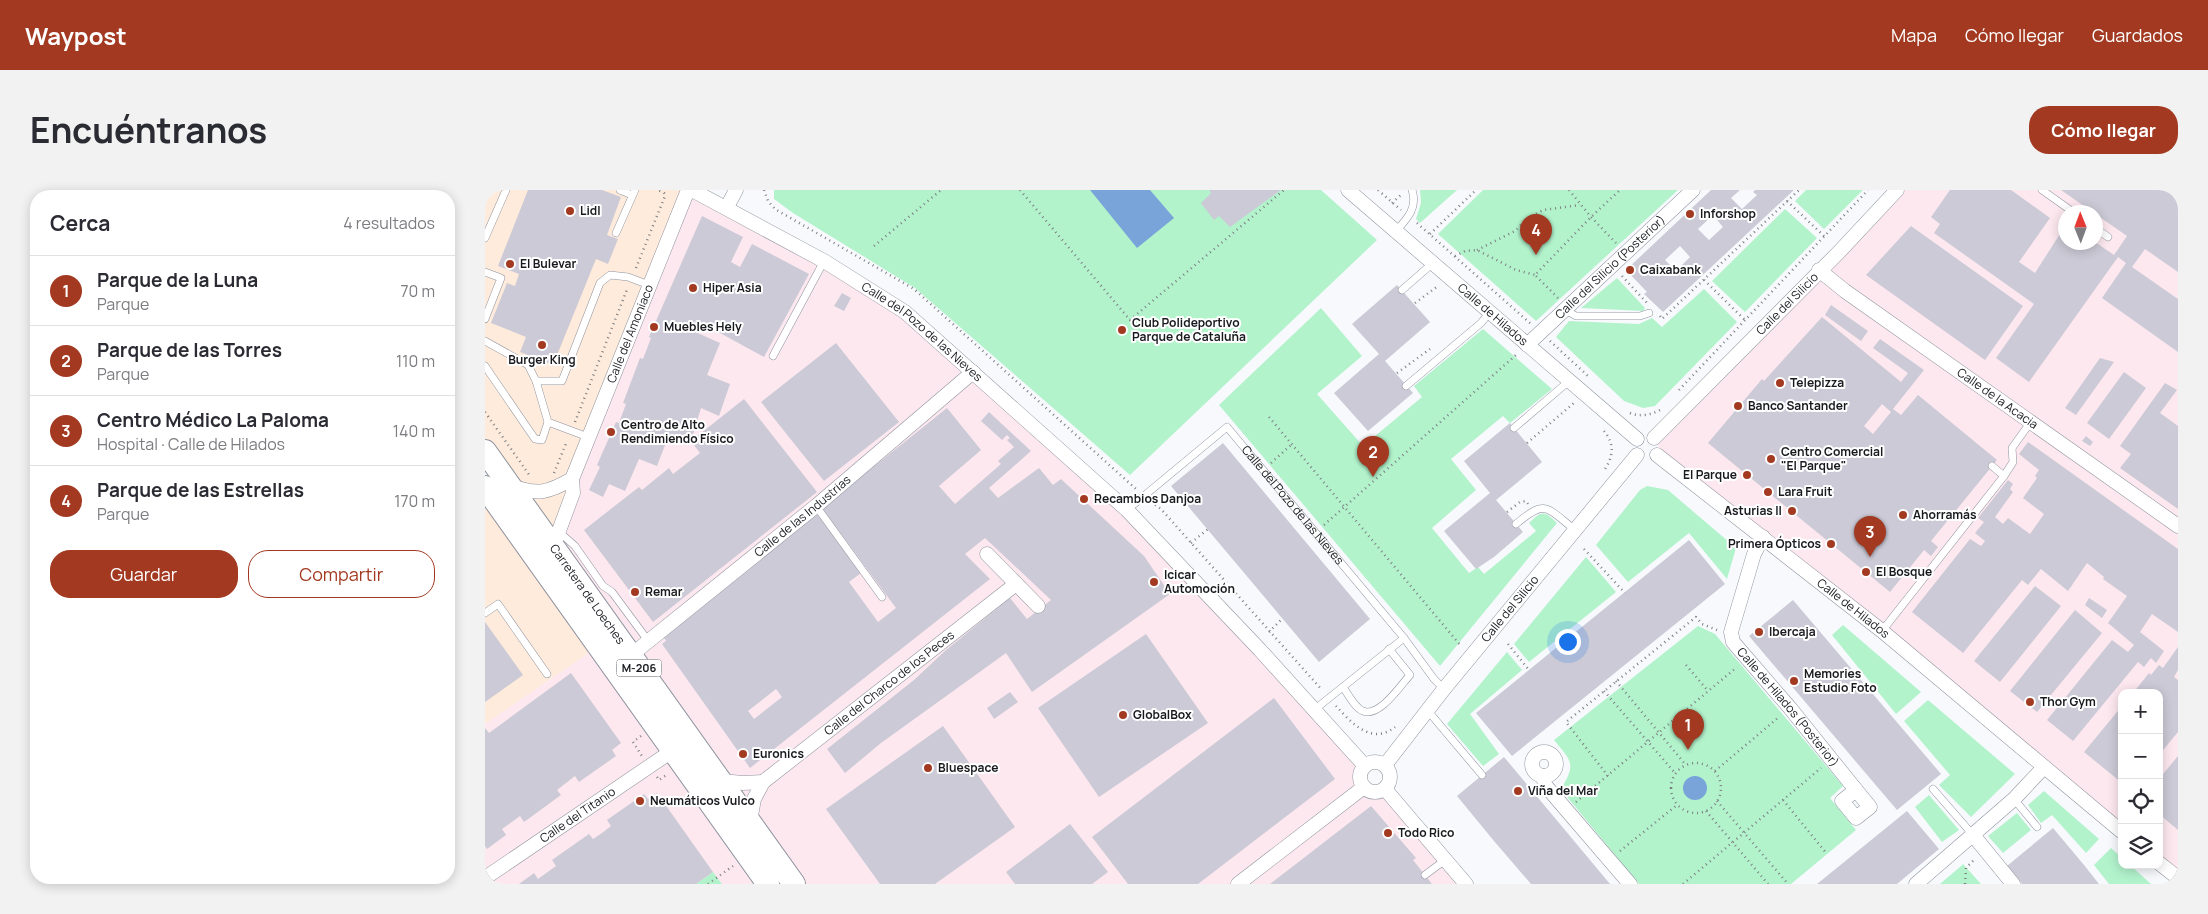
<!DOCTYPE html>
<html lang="es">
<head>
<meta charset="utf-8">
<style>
  body { margin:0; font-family:Manrope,sans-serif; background:#f2f2f3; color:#2b2b33 }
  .controls { position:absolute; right:15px; bottom:15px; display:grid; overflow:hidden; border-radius:10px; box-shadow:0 2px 12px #0003 }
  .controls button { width:45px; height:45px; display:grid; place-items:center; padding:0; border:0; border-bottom:1px solid #e1e1e2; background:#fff; color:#2b2b33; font:25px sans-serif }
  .compass { position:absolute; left:1573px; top:15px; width:45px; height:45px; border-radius:50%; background:#fff; box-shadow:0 2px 12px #0003; rotate:359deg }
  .you { position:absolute; left:1082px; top:451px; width:18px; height:18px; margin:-12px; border:4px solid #fff; border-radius:50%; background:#1a73e8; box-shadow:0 0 0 8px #1a73e833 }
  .badge { display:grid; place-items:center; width:32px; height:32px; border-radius:50%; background:#a23920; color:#fff; font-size:16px; font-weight:700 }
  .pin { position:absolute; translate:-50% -41px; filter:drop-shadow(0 1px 2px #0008) }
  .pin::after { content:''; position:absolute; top:26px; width:18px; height:15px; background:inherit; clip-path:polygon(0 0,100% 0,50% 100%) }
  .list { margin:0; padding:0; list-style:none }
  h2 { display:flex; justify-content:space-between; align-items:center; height:65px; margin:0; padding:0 20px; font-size:21px }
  h2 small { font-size:16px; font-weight:400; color:#7c7c81 }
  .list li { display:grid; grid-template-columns:32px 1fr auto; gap:15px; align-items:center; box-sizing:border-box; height:70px; padding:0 20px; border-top:1px solid #e1e1e2 }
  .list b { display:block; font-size:19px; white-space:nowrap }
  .list p { margin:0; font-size:16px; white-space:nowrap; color:#7c7c81 }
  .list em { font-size:16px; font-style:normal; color:#7c7c81 }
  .actions { display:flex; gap:10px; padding:15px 20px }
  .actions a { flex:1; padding:11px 0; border:1px solid #a23920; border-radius:20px; text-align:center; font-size:18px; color:#a23920 }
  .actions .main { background:#a23920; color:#fff }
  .icon { flex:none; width:28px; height:28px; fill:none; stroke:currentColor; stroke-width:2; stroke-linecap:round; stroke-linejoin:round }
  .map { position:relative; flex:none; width:1693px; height:694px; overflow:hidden; border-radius:20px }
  header { display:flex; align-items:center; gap:30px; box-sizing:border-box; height:70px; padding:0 25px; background:#a23920; color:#fff }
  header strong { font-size:24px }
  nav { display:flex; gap:28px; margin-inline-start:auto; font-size:18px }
  .intro { display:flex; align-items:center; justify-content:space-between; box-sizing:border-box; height:120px; padding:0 30px }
  h1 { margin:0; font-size:35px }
  .button { padding:12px 22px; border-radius:20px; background:#a23920; color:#fff; font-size:18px; font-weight:700 }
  main { display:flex; gap:30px; padding:0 30px }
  aside { flex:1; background:#fff; border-radius:20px; box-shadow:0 2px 12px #0003 }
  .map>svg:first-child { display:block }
</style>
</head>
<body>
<header>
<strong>Waypost</strong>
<nav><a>Mapa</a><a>Cómo llegar</a><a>Guardados</a></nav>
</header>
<div class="intro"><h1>Encuéntranos</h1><a class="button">Cómo llegar</a></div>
<main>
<aside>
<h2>Cerca<small>4 resultados</small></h2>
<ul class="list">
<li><span class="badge">1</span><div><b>Parque de la Luna</b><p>Parque</p></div><em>70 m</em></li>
<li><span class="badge">2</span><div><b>Parque de las Torres</b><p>Parque</p></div><em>110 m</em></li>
<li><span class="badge">3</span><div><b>Centro Médico La Paloma</b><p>Hospital · Calle de Hilados</p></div><em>140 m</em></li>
<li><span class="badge">4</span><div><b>Parque de las Estrellas</b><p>Parque</p></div><em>170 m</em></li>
</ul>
<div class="actions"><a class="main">Guardar</a><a>Compartir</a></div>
</aside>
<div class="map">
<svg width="1693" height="694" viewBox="0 0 1693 694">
  <rect width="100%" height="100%" fill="#f7f9fd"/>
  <!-- commercial -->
  <path fill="#feebdb" d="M0 0H203L68 357 0 261Z
    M0 297 114 456 0 534Z"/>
  <!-- industrial -->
  <path fill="#fde8ef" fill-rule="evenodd" d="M203 0 386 100 625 303 880 576 875 583 876 591 879 597 885 601 893 602 900 599 981 694H309L68 357Z
    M1412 0H1693V688L1674 673V503H1637V642L1174 259 1173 253ZM1580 22H1610V52H1580Z
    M114 456 283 694H0V534Z"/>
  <!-- green -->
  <path fill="#b2f3cc" d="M289 0H836L892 50 645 285 430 98 308 23 289 9Z
    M935 0H972L935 33 931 29 936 13Z
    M998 0H1193L1051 131 953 44Z
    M1321 0H1378L1339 39 1310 11Z
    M1300 19 1332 48 1260 122 1227 91Z
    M1132 88 1160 118 1158 121 1096 118Z
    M1219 99 1252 132 1170 216 1158 218 1139 211 1071 147 1084 131 1154 134 1167 128 1177 137Z
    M836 118 877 166 832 204 878 256 937 207 929 196 998 139 1067 199 1025 233 1018 226 966 269 991 300 947 338 984 383 993 377 999 384 1051 341 1044 333C1058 320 1059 321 1072 333L955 476 734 215Z
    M1162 296 1183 300 1251 358 1242 389 1204 343 1143 392 1111 355 1155 300Z
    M1101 367 1131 402 1044 472 1029 454Z
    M1358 435 1436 502 1411 524 1347 445Z
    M1213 436 1230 444 1358 596 1345 608 1371 640 1306 694H1154L1078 602 1077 597C1092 573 1085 570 1069 550Z
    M1022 462 1037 480 985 524 1014 564 998 576 962 534Z
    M1443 510 1530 584 1486 627 1454 595 1465 585 1419 531Z
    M1559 601 1614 649 1601 663 1567 625 1556 633 1543 615Z
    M1444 605 1474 640 1457 652 1430 617Z
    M1532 623 1546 640 1518 663 1503 646Z
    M1626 658 1637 668V675H1645L1666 694H1624L1609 675Z
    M1478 674 1496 694H1455L1475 677Z
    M228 682 237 694H211Z"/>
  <!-- water -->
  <path fill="#78a4da" d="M605 0H665L689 28 652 58Z
    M1198 598a12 12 0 1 1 24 0a12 12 0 1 1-24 0Z"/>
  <!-- building -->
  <path fill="#cbcad6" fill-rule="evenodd" d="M43 0H117L136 7 122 45 133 49 123 74 111 69 68 175 35 162 41 147 6 133 22 93 30 96 34 84 13 76Z
    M724 0H796L745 37 734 26 729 30 716 13 726 3Z
    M1226 0H1255L1246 8 1257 19 1272 5 1268 2 1270 0H1309L1178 122 1159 104 1162 102 1141 80ZM1228 25 1238 37 1224 50 1213 39ZM1195 56 1205 67 1191 81 1180 70Z
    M1465 0H1526L1565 28 1534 72 1550 83 1580 36V52H1610L1629 65 1642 46 1576 0H1693V82L1660 59 1647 77 1693 109V162L1617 108 1641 73 1633 67 1544 192 1511 168 1549 114 1449 43 1455 34 1446 27Z
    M217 26 258 47 246 72 255 77 267 54 324 84 279 167 213 131 208 141 235 153 222 185 245 194 234 226 216 218 206 251 184 245 172 276 154 269 140 301 124 294 118 307 104 300 115 277 112 275 131 232 134 233 141 214 138 213 155 168 158 169 166 148 164 147Z
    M1426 36 1538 116 1500 170 1381 85Z
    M912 95 945 132 900 171 928 203 883 241 849 203 894 164 867 134Z
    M357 103 366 108 359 121 349 116Z
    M1346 115 1383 141 1376 151 1340 125Z
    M1337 127 1416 192 1423 183 1388 158 1395 149 1439 180 1408 219 1416 225 1433 205 1512 270 1446 351 1453 357 1446 366 1439 360 1405 402 1223 253 1277 189 1279 191ZM1397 214 1406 222 1388 244 1379 236Z
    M351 153 414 232 339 291 276 212Z
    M1615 168 1629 172 1591 225 1580 218Z
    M1639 182 1661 198 1624 249 1602 233Z
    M1680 193 1692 200 1675 223 1693 236V319L1635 278 1646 264 1635 256Z
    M259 209 332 302 168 432 99 340 154 297 157 300 184 278 188 284 215 263 206 251Z
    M462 218 496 260 454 296 470 314 516 274 513 271 529 257 522 250 525 248 522 245 517 250 496 231 504 222 546 261 504 298 513 308 554 278 568 295 576 289 659 366 685 404 547 502 521 463 396 553 360 583 342 559 429 490 461 460 525 408 542 429 566 410 500 348 480 364 505 389 265 578 177 454 181 451 178 446 332 323 376 383 364 392 393 432 411 418 337 318ZM291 499 297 507 269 529 263 521Z
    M1025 233 1057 272 1011 310 1038 342 1009 367 991 379 959 341 1005 303 979 271Z
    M1601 246 1608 252 1605 256 1597 251Z
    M1543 252 1693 359V442L1667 424 1655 442 1679 461 1671 473 1666 468 1659 477 1653 472 1588 551 1562 530 1627 450 1643 462 1649 455 1623 433 1642 406 1618 389 1619 387 1602 373 1583 401 1556 379 1543 395 1537 390 1478 463 1427 422 1485 349 1496 356 1500 351 1490 343 1499 332 1493 328 1523 290 1528 294 1525 299 1528 302 1510 327 1518 334 1523 328 1545 344 1559 324 1538 308 1552 288 1550 286 1554 280 1534 264Z
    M738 253 885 429 834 472 686 296Z
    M1204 350 1240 394 1027 566 991 523Z
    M1550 396 1576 416 1515 492 1489 471Z
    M1604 408 1622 420 1617 428 1600 415Z
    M1308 410 1456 584 1412 620 1264 446Z
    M1590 420 1617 443 1552 522 1525 501Z
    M0 432 38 485 0 512Z
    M661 444 723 533 614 607 553 518Z
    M1693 457V480L1689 487 1693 490V542L1674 565V503H1648L1664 483 1666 485 1674 475 1678 478Z
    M86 483 136 553 127 560 131 566 94 592 90 586 72 600 76 605 39 632 35 626 17 639 21 645 2 659 0 656V538L4 543Z
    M525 502 533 512 509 529 502 518Z
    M789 508 850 589 713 694H643L607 647Z
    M1637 516V593L1599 562Z
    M458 536 530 637 450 694H395L341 619Z
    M1693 566V640L1674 624V589Z
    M1019 567 1125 694H1046L1009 651 972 606Z
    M172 603 228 682 211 694H34L49 683 53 689 71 676 67 670 104 644 108 649 117 643 126 636 122 630 159 604 163 609Z
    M886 616 931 668 928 670 947 694H785Z
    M1422 621 1454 659 1412 694H1332Z
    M585 634 623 682 607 694H530L521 682Z
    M1568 638 1599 675 1614 694H1537L1522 676Z"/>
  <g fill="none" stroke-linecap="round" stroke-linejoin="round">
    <defs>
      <g id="lane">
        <path d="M135 0 147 5"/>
        <path d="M1557 0 1588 22"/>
        <path d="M1610 38 1623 47"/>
        <path d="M911 41C922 29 933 18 927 0"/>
        <path d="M131 43 150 0"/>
        <path d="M0 48 21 0"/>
        <path d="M0 82 16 88 0 129"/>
        <path d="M917 100 948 73"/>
        <path d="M1080 120 1091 126H1155L1164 123"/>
        <path d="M0 151 43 175 51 191 63 232 103 247"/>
        <path d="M288 166 339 71"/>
        <path d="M0 176 50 249 57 250 63 232"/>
        <path d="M51 191H77L115 93 125 85 143 87 164 95"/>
        <path d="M921 196 996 133 1005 122"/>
        <path d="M1029 238 1084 191"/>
        <path d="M1507 276 1519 286"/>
        <path d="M331 316 397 407"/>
        <path id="s1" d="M642 320 742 237 919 448 949 489 959 499"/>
        <path d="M1031 334C1061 309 1061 317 1090 340"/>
        <path d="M73 341 90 356 118 396 127 402 164 452"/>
        <path d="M0 423 13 414 62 484"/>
        <path d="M1397 441 1519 286 1528 272 1527 258 1545 233"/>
        <path d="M858 497C863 504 870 518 878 521 894 528 915 496 925 485L904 459"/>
        <path d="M829 520 919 448"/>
        <path d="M943 521 997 585"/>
        <path d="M1448 599 1488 645"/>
        <path d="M1529 609 1552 637"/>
        <path d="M940 685 960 670"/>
      </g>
      <g id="street">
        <path id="s2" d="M207 0 339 71 420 122 642 320 775 460 880 576"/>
        <path id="s3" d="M863 0 1152 249"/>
        <path d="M242 17 251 0"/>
        <path id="s4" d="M1334 80 1360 101 1693 336"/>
        <path id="s5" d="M1042 155 1208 0"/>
        <path id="s6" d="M1169 248 1354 62 1412 0"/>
        <path id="s7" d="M1172 265 1397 441 1637 642"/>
        <path d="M27 296C53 306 64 302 87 289"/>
        <path id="s8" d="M1278 347 1269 364 1246 442 1248 452 1305 518 1371 600"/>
        <path id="s9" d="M68 357 88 303 87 289 203 0"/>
        <path d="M502 364 553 416"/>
        <path id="s10" d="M145 466 331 316 488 182"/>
        <circle cx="1059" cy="574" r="12"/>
        <circle cx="890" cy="587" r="15"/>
        <path id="s11" d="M900 575 959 499 1152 265"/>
        <path d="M1058 586 1060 595 1145 694"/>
        <path d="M236 591 258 593 278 592"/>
        <path d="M900 599 981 694"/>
        <path d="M1371 600 1385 617 1371 628 1357 611Z"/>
        <path id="s12" d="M265 631 269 609 278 592 531 394"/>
        <path d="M1488 645 1528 694"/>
        <path d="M1674 673 1693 688"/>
        <path id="s13" d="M0 688 187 561"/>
        <path d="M753 694 879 597"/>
        <path d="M1431 694 1529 609 1559 577"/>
      </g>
      <g id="primary">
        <path id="s14" d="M0 261 309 694"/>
        <path d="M0 297 283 694"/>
      </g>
    </defs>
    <!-- lane casing -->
    <use href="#lane" stroke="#8e929d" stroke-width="8"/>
    <!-- street casing -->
    <use href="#street" stroke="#8e929d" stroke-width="15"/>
    <!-- primary casing -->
    <use href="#primary" stroke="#8e929d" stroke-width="24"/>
    <!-- path -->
    <path stroke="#7d7f83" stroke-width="2.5" stroke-dasharray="1 4" stroke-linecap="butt" d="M279 0 283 11 290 19 429 99 651 299
      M535 0 645 130 799 0
      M893 0 916 20
      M1084 0 1106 27 1131 53
      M1302 11 1340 47
      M907 13 918 3
      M932 33 1046 134
      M945 44 991 0
      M389 56 456 0
      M992 60 1030 41 1042 29 1058 20 1095 15
      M970 66 980 61 992 60 1031 80 1050 85
      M151 78 180 6 179 3 173 0
      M1137 86 1162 113
      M1219 90 1260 130
      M1073 108 1050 85 1106 27 1135 0
      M930 113 953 96
      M1175 126 1177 129 1314 0
      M1065 151 1103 186
      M912 183 945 159
      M1194 200 1383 0
      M0 222 45 286
      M1145 223C1155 227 1165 225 1175 220
      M784 227 976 456
      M90 232 143 97
      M1119 241C1129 253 1129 265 1120 279
      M1042 253 1089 213
      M786 273 806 255
      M69 283 82 251
      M666 312 676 319 837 500
      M1022 322 1035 312 1041 311 1043 314
      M839 335 1031 165
      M706 353 723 339
      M1099 359 1140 403
      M784 442 797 429
      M1023 454 1044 480
      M1201 475 1223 501
      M1131 491 1200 574
      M1119 501 1190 583
      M851 516C866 532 886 556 910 537
      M156 546 148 552 157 566
      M1186 598a25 25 0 1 1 50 0a25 25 0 1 1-50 0Z
      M1230 581 1294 527
      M1123 586 1081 532 1211 427 1217 434 1232 440
      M172 587 174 590 183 584
      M1298 610 1342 664
      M1232 611 1303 694
      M1091 612 1252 477
      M1221 621 1283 694
      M1135 661 1192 615
      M223 694 248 676
      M1198 694 1336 578
      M1480 694 1481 678 1490 669"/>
    <!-- lane -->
    <use href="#lane" stroke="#fff" stroke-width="7"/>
    <!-- street -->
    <use href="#street" stroke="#fff" stroke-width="14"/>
    <!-- primary -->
    <use href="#primary" stroke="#fff" stroke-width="22"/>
  </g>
  <!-- markers -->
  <g fill="#a23920" stroke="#fff" stroke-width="2">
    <circle cx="85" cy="21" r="5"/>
    <circle cx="1205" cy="24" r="5"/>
    <circle cx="25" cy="74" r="5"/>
    <circle cx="1145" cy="80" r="5"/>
    <circle cx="208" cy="98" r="5"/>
    <circle cx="169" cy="137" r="5"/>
    <circle cx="637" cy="140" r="5"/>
    <circle cx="57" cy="155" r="5"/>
    <circle cx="1295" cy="193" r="5"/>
    <circle cx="1253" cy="216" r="5"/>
    <circle cx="126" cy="242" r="5"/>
    <circle cx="1286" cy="269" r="5"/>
    <circle cx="1262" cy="285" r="5"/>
    <circle cx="1283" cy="302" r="5"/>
    <circle cx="599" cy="309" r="5"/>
    <circle cx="1307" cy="321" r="5"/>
    <circle cx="1418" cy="325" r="5"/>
    <circle cx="1346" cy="354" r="5"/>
    <circle cx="1381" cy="382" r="5"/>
    <circle cx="669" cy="392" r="5"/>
    <circle cx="150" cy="402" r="5"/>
    <circle cx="1274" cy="442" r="5"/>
    <circle cx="1309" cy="491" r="5"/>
    <circle cx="1545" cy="512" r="5"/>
    <circle cx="638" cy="525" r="5"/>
    <circle cx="258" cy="564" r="5"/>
    <circle cx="443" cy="578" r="5"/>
    <circle cx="1033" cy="601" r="5"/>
    <circle cx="155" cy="611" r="5"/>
    <circle cx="903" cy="643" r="5"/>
  </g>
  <g text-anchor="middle" stroke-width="4" stroke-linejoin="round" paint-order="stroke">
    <!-- shield labels -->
    <rect fill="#fff" stroke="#5d5f62" stroke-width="1" x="131.5" y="469.5" width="45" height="17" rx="4"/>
    <g font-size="11" font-weight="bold" fill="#181a1e">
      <text x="154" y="482">M-206</text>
    </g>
    <!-- poi labels -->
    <g font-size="12" font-weight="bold" fill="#181a1e" stroke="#fff" text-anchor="start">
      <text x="95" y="25">Lidl</text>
      <text x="1215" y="28">Inforshop</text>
      <text x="35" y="78">El Bulevar</text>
      <text x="1155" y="84">Caixabank</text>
      <text x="218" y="102">Hiper Asia</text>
      <text x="647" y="137">Club Polideportivo<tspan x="647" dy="14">Parque de Cataluña</tspan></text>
      <text x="179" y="141">Muebles Hely</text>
      <text x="57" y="174" text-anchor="middle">Burger King</text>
      <text x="1305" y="197">Telepizza</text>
      <text x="1263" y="220">Banco Santander</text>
      <text x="136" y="239">Centro de Alto<tspan x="136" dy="14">Rendimiendo Físico</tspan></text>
      <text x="1296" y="266">Centro Comercial<tspan x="1296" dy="14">"El Parque"</tspan></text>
      <text x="1252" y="289" text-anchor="end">El Parque</text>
      <text x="1293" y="306">Lara Fruit</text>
      <text x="609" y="313">Recambios Danjoa</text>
      <text x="1297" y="325" text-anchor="end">Asturias II</text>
      <text x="1428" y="329">Ahorramás</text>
      <text x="1336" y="358" text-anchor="end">Primera Ópticos</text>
      <text x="1391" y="386">El Bosque</text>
      <text x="679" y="389">Icicar<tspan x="679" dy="14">Automoción</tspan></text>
      <text x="160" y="406">Remar</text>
      <text x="1284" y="446">Ibercaja</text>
      <text x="1319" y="488">Memories<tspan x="1319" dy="14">Estudio Foto</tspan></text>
      <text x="1555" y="516">Thor Gym</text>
      <text x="648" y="529">GlobalBox</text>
      <text x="268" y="568">Euronics</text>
      <text x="453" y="582">Bluespace</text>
      <text x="1043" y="605">Viña del Mar</text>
      <text x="165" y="615">Neumáticos Vulco</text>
      <text x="913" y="647">Todo Rico</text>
    </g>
    <!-- street labels -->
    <g font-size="12" fill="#181a1e" stroke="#fff">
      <text dy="4" stroke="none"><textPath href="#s5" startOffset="114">Calle del Silicio (Posterior)</textPath></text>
      <text dy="4" stroke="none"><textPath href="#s6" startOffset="189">Calle del Silicio</textPath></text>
      <text dy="4" stroke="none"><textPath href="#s3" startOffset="191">Calle de Hilados</textPath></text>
      <text dy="4" stroke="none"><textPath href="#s2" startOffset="271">Calle del Pozo de las Nieves</textPath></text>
      <text dy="4" stroke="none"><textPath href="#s9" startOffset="228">Calle del Amoniaco</textPath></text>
      <text dy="4" stroke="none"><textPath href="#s4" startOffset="220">Calle de la Acacia</textPath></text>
      <text dy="4" stroke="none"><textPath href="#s1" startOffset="232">Calle del Pozo de las Nieves</textPath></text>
      <text dy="4" stroke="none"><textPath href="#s10" startOffset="222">Calle de las Industrias</textPath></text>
      <text dy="4" stroke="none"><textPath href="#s14" startOffset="176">Carretera de Loeches</textPath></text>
      <text dy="4" stroke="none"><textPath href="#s7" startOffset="249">Calle de Hilados</textPath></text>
      <text dy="4" stroke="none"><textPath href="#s11" startOffset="200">Calle del Silicio</textPath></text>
      <text dy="4" stroke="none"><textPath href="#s12" startOffset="202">Calle del Charco de los Peces</textPath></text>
      <text dy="4" stroke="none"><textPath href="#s8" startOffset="196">Calle de Hilados (Posterior)</textPath></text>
      <text dy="4" stroke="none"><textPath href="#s13" startOffset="112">Calle del Titanio</textPath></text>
    </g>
  </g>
</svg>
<div class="controls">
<button>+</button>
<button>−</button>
<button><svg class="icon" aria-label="locate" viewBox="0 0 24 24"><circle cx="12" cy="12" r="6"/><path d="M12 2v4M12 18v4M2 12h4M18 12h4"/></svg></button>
<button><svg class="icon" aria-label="layers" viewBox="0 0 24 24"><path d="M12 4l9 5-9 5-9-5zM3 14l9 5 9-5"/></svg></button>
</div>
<svg class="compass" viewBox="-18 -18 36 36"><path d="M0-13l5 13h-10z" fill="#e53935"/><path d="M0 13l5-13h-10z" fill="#7c7c81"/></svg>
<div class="you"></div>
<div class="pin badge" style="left:1203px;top:560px">1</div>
<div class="pin badge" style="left:888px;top:287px">2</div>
<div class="pin badge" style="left:1385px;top:367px">3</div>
<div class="pin badge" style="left:1051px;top:65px">4</div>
</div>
</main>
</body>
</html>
